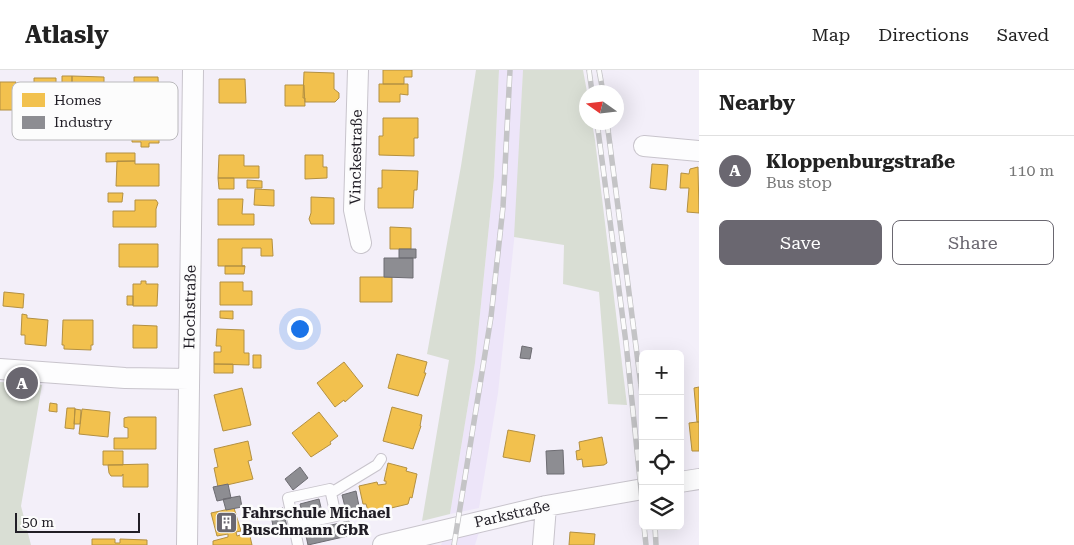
<!DOCTYPE html>
<html lang="en">
<head>
<meta charset="utf-8">
<style>
  body { margin:0; font-family:"Roboto Serif",serif; background:#f6f6f6; color:#222 }
  .controls { position:absolute; right:15px; bottom:15px; display:grid; overflow:hidden; border-radius:8px; box-shadow:0 5px 20px #0002 }
  .controls button { width:45px; height:45px; display:grid; place-items:center; padding:0; border:0; border-bottom:1px solid #e0e0e0; background:#fff; color:#222; font:25px sans-serif }
  .compass { position:absolute; left:579px; top:15px; width:45px; height:45px; border-radius:50%; background:#fff; box-shadow:0 5px 20px #0002; rotate:284deg }
  .scale { position:absolute; left:15px; bottom:12px; width:125px; box-sizing:border-box; padding-left:5px; border:2px solid #211e26; border-top:0; font-size:14px; line-height:18px; white-space:nowrap; color:#211e26; -webkit-text-stroke:4px #fcfcfc; paint-order:stroke }
  .you { position:absolute; left:299px; top:258px; width:18px; height:18px; margin:-12px; border:4px solid #fff; border-radius:50%; background:#1a73e8; box-shadow:0 0 0 8px #1a73e833 }
  .badge { display:grid; place-items:center; width:32px; height:32px; border-radius:50%; background:#6a6770; color:#fff; font-size:16px; font-weight:700 }
  .pin { position:absolute; translate:-50% -50%; border:2px solid #fff; box-shadow:0 1px 5px #0006 }
  .list { margin:0; padding:0; list-style:none }
  h2 { display:flex; justify-content:space-between; align-items:center; height:65px; margin:0; padding:0 20px; font-size:21px }
  h2 small { font-size:16px; font-weight:400; color:#767676 }
  .list li { display:grid; grid-template-columns:32px 1fr auto; gap:15px; align-items:center; box-sizing:border-box; height:70px; padding:0 20px; border-top:1px solid #e0e0e0 }
  .list b { display:block; font-size:19px; white-space:nowrap }
  .list p { margin:0; font-size:16px; white-space:nowrap; color:#767676 }
  .list em { font-size:16px; font-style:normal; color:#767676 }
  .actions { display:flex; gap:10px; padding:15px 20px }
  .actions a { flex:1; padding:11px 0; border:1px solid #6a6770; border-radius:8px; text-align:center; font-size:18px; color:#6a6770 }
  .actions .main { background:#6a6770; color:#fff }
  .icon { flex:none; width:28px; height:28px; fill:none; stroke:currentColor; stroke-width:2; stroke-linecap:round; stroke-linejoin:round }
  .map { position:relative; flex:none; width:699px; height:475px; overflow:hidden }
  header { display:flex; align-items:center; gap:30px; box-sizing:border-box; height:70px; padding:0 25px; background:#fff; border-bottom:1px solid #e0e0e0 }
  header strong { font-size:24px }
  nav { display:flex; gap:28px; margin-inline-start:auto; font-size:18px }
  main { display:flex }
  aside { flex:1; background:#fff }
  .map>svg:first-child { display:block }
</style>
</head>
<body>
<header>
<strong>Atlasly</strong>
<nav><a>Map</a><a>Directions</a><a>Saved</a></nav>
</header>
<main>
<div class="map">
<svg width="699" height="475" viewBox="0 0 699 475">
  <rect width="100%" height="100%" fill="#f3eff9"/>
  <!-- built -->
  <path fill="#ede5f9" d="M499 0H523L517 142 498 323 479 438 450 444 475 293 494 107Z
    M479 462 475 475H441L443 470Z"/>
  <!-- green -->
  <path fill="#d9ded4" d="M476 0H499L494 107 475 293 450 444 422 451 449 290 427 284 461 96Z
    M523 0H583L587 22 586 52 592 53 595 70 627 335 608 334 599 222 563 214 564 175 514 167Z
    M0 312 42 315 21 436 31 475H0Z"/>
  <!-- homes -->
  <path fill="#f2c14e" stroke="#b39042" d="M383 0H412V7H404V14H383Z
    M304 2 334 3V19L339 23V28L335 32H305V28H303Z
    M62 6H72V25H62Z
    M72 6 104 7V33L72 32Z
    M134 7H158L159 29H148V34H140V29H133V24H125V15H134Z
    M34 8H56V36H34V28H30V17L34 16Z
    M219 9H245L246 33H219Z
    M0 12H16V40H0Z
    M379 14H408V25L400 24V32H379Z
    M285 15H304L305 36H285Z
    M383 48H418V68H414V86L379 85V66H383Z
    M132 50H159V73H149V77H141V72H132Z
    M106 83H135V91L106 92Z
    M219 85H244V96H259V108H218Z
    M305 85H323V97H327V108L305 109Z
    M135 91V94H159V116H116L117 91Z
    M652 94 668 95 666 120 650 118Z
    M698 97 699 143 687 142 689 118H680L681 103 689 104 690 99Z
    M382 100 418 101 417 120H414L413 138H378V118H382Z
    M218 108H234V119H219Z
    M247 110 262 111V118H247Z
    M255 119 274 120V136L254 135Z
    M108 123H123L122 132H108Z
    M311 127 334 128V154H311L309 149 311 143Z
    M218 129H243L242 144H254V155H218Z
    M135 130H156L158 133 156 139V157H113V141H135Z
    M390 157 411 158V179H390Z
    M218 169H272L273 186H261V178H242V196H245H218Z
    M119 174H158V197H119Z
    M225 196H245L244 204H225Z
    M360 207H392V232H360Z
    M141 211H146V214H158L157 236H133V214H141Z
    M220 212H243V221H252V235H220Z
    M4 222 24 224 23 238 3 236Z
    M127 226H133V235H127Z
    M220 241H233V249L220 248Z
    M22 244 27 245V248L48 250 46 276 25 274V265H21Z
    M63 250H93V275H91V280L64 279V275H62Z
    M133 255 157 256V278H133Z
    M217 259 244 260V283H249V295L214 294V282H221V276H216Z
    M397 284 427 292 424 303H426L418 326 388 318Z
    M253 285H261V298H253Z
    M344 292 363 316 345 332 344 330 335 337 317 313Z
    M214 294H233V303H214Z
    M699 317V352H697L694 318Z
    M242 318 251 355 223 361 214 325Z
    M50 333 57 334V342L49 341Z
    M392 337 422 345 420 356H421L413 379 383 371Z
    M67 338H75L74 359 65 358Z
    M75 339 81 340 80 354H74Z
    M82 339 110 342 108 367 79 364Z
    M319 342 338 366 330 372 331 374 311 387 292 363Z
    M128 347H156V379H114V368H128V358L124 357V348Z
    M697 352H699V381H692L689 353Z
    M508 360 535 365 530 392 503 387Z
    M602 367 607 393 604 395 583 397 582 389 577 390 576 381 580 380 579 372Z
    M248 371 252 390 248 391 253 409 218 417 214 398 218 397 214 379Z
    M103 381H123V395H103Z
    M388 393 407 398 406 401 417 404 412 428 410 427 408 434 387 439V442L369 444 366 434H363L359 416 377 412 378 415 386 414V411H384Z
    M148 394V417H123V404L122 406H111L109 403 108 395Z
    M234 438 241 461 236 462 237 466 249 462 252 475H213V471L228 467V464L217 466 211 443Z
    M570 462 595 464 594 475H569Z
    M92 469H115V473H120V469L147 470V475H92Z"/>
  <!-- industry -->
  <path fill="#8d8d92" stroke="#6d6c72" d="M399 179H416V188H399Z
    M384 188H413V208L384 207Z
    M522 276 532 278 530 289 520 288Z
    M563 380 564 404H547L546 381Z
    M300 397 308 408 293 420 285 409Z
    M228 414 231 428 217 431 213 417Z
    M356 421 361 446 348 449 342 425Z
    M240 426 242 437 226 440 223 429Z
    M319 429 322 442 303 446 300 434Z
    M283 438 287 457 274 460 270 442Z
    M349 451 352 465 308 475 305 461Z"/>
  <g fill="none" stroke-linecap="round" stroke-linejoin="round">
    <defs>
      <path id="service" d="M331 423 377 395 381 389
        M294 455 336 446 330 419 288 428 298 475"/>
      <path id="minor" d="M358 0 354 140 361 173
        M644 76 699 81
        M0 299 125 308 189 309
        M680 412 699 409
        M187 475 193 0
        M383 475 546 436 643 419
        M543 475 546 436"/>
    </defs>
    <!-- service casing -->
    <use href="#service" stroke="#c8c4cc" stroke-width="12"/>
    <!-- minor casing -->
    <use href="#minor" stroke="#c8c4cc" stroke-width="22"/>
    <!-- service -->
    <use href="#service" stroke="#fdfdfe" stroke-width="10"/>
    <!-- minor -->
    <use href="#minor" stroke="#fdfdfe" stroke-width="20"/>
    <defs>
      <path id="rail" d="M589 0 592 22
        M599 0 603 22
        M597 52 626 273 643 439
        M607 52 643 331
        M644 456 646 475
        M655 456 656 475
        M454 475 491 247 503 137 510 0"/>
    </defs>
    <!-- rail casing -->
    <use href="#rail" stroke="#c4c4c6" stroke-width="5.5"/>
    <!-- rail -->
    <use href="#rail" stroke="#fcfcfc" stroke-width="4" stroke-dasharray="11" stroke-linecap="butt"/>
  </g>
  <!-- icons -->
  <defs>
    <symbol id="building-square" viewBox="-11 -11 22 22"><rect x="-9" y="-9" width="18" height="18" rx="4" fill="#6a6770" stroke="#fcfcfc"/><path d="M-4-6H4V6H1V3H-1V6H-4ZM-2.5-4.3h1.7v1.8h-1.7ZM.8-4.3h1.7v1.8H.8ZM-2.5-1h1.7V.8h-1.7ZM.8-1h1.7V.8H.8Z" fill="#fff"/></symbol>
  </defs>
  <g fill-rule="evenodd">
    <use href="#building-square" x="214" y="440" width="25" height="25"/>
  </g>
  <g text-anchor="middle" stroke-width="5" stroke-linejoin="round" paint-order="stroke">
    <!-- street labels -->
    <g font-size="15" fill="#211e26" stroke="#fcfcfc">
      <text transform="translate(356 87) rotate(-89)" y="5">Vinckestraße</text>
      <text transform="translate(190 237) rotate(-89)" y="5">Hochstraße</text>
      <text transform="translate(512 444) rotate(-13)" y="5">Parkstraße</text>
    </g>
    <!-- poi labels -->
    <g font-size="15" font-weight="bold" fill="#211e26" stroke="#fcfcfc" text-anchor="start">
      <text x="242" y="448">Fahrschule Michael<tspan x="242" dy="17">Buschmann GbR</tspan></text>
    </g>
  </g>
  <!-- legend -->
  <rect x="12" y="12" width="166" height="58" rx="8" fill="#fcfcfc" stroke="#bab9bc" stroke-width="1"/>
  <rect x="22" y="23" width="23" height="14" fill="#f2c14e"/>
  <rect x="22" y="46" width="23" height="13" fill="#8d8d92"/>
  <g font-size="14" fill="#211e26">
    <text x="54" y="35">Homes</text>
    <text x="54" y="57">Industry</text>
  </g>
</svg>
<div class="controls">
<button>+</button>
<button>−</button>
<button><svg class="icon" aria-label="locate" viewBox="0 0 24 24"><circle cx="12" cy="12" r="6"/><path d="M12 2v4M12 18v4M2 12h4M18 12h4"/></svg></button>
<button><svg class="icon" aria-label="layers" viewBox="0 0 24 24"><path d="M12 4l9 5-9 5-9-5zM3 14l9 5 9-5"/></svg></button>
</div>
<svg class="compass" viewBox="-18 -18 36 36"><path d="M0-13l5 13h-10z" fill="#e53935"/><path d="M0 13l5-13h-10z" fill="#767676"/></svg>
<div class="scale">50 m</div>
<div class="you"></div>
<div class="pin badge" style="left:22px;top:313px">A</div>
</div>
<aside>
<h2>Nearby<small></small></h2>
<ul class="list">
<li><span class="badge">A</span><div><b>Kloppenburgstraße</b><p>Bus stop</p></div><em>110 m</em></li>
</ul>
<div class="actions"><a class="main">Save</a><a>Share</a></div>
</aside>
</main>
</body>
</html>
